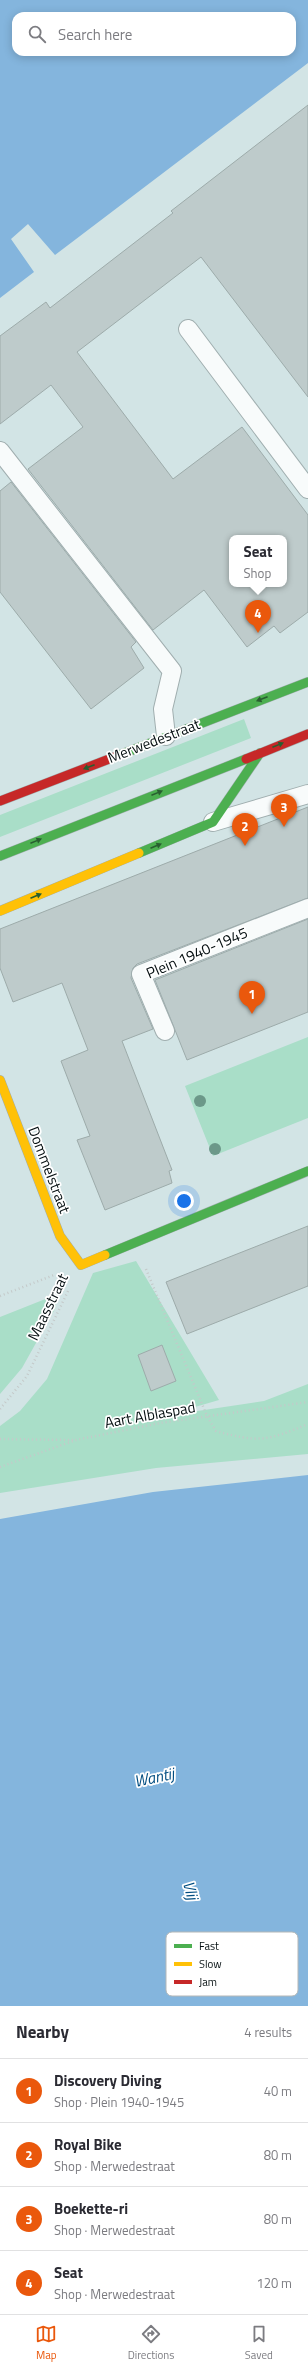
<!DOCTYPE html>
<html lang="en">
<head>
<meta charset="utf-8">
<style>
  body { margin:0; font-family:"Titillium Web",sans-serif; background:#f2f2f3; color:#2b2b33 }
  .you { position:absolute; left:184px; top:1201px; width:14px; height:14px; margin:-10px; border:3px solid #fff; border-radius:50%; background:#1a73e8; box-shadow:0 0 0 6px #1a73e833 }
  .badge { display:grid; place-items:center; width:26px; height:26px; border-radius:50%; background:#ea580c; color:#fff; font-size:13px; font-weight:700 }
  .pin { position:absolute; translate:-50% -33px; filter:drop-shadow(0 1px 2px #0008) }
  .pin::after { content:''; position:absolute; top:21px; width:14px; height:12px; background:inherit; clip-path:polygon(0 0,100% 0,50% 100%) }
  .popup { position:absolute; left:229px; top:535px; width:58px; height:52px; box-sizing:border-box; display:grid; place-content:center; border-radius:8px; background:#fff; filter:drop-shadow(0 1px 3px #0005); font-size:13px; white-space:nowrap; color:#7c7c81 }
  .popup b { font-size:15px; color:#2b2b33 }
  .popup::after { content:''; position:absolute; left:50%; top:100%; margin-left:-8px; border:8px solid transparent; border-top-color:#fff }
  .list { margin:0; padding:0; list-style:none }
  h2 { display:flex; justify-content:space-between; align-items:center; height:52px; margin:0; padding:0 16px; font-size:17px }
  h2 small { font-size:13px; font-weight:400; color:#7c7c81 }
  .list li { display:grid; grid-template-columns:26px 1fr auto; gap:12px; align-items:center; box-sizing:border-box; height:64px; padding:0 16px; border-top:1px solid #e1e1e2 }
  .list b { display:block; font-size:15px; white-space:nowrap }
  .list p { margin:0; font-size:13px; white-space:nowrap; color:#7c7c81 }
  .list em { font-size:13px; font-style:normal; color:#7c7c81 }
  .icon { flex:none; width:22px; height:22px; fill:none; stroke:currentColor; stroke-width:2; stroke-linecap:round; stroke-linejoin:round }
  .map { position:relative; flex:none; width:308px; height:2006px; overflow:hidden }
  .search { position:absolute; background:#fff; box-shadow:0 2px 10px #0003; left:12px; right:12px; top:12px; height:44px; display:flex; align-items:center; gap:10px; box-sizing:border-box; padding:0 14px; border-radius:12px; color:#7c7c81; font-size:15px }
  .sheet { height:308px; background:#fff }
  nav { display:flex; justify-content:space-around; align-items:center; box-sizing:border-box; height:56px; border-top:1px solid #e1e1e2; background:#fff; font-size:11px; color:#7c7c81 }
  nav a { display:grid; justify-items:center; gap:2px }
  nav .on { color:#ea580c }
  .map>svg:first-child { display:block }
</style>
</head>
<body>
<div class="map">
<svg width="308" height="2006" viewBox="0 0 308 2006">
  <rect width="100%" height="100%" fill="#d2e4e5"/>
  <!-- green -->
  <path fill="#a9dec8" d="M244 719 251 738 0 837V815Z
    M308 1037V1118L213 1156 185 1086Z
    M136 1261 219 1400 164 1416 264 1401 308 1384V1454L156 1468 0 1493V1426L20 1411 47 1379 93 1273Z
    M58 1294 55 1309 22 1368 0 1394V1317Z"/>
  <!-- water -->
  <path fill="#84b5dd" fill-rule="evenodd" d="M0 0H308V63L55 255 28 224 11 239 34 272 0 298ZM16 16H292V52H16Z
    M308 1475V2006H0V1519L153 1492Z"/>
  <!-- building -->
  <path fill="#becbcb" stroke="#9dabaa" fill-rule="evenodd" d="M308 105V397L201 257 77 352 173 479 242 427 308 515V612L280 633 274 626 247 647 204 590 153 630 28 469 83 427 51 385 0 424V336L46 302 50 308 173 213 171 211ZM232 538H284V584H232Z
    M11 482 136 642 131 647 144 668 91 709 0 592V491Z
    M308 807V898L137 964 133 968 131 978 153 1029 122 1041 172 1170 169 1171 172 1183 105 1210 77 1140 90 1136 61 1061 88 1050 62 983 13 1002 0 968V929Z
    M308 919V1012L187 1060 155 980Z
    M308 1226V1286L187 1334 166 1282Z
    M162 1345 176 1381 151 1391 138 1355Z"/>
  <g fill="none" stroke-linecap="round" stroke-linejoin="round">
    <defs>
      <path id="lane" d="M188 329 308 489
        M0 451 172 671 163 709 166 736
        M213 822 308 794
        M165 1031 141 974 308 908"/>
      <path id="fast" d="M117 756 308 682
        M139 853 213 822 260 753
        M0 856 246 759
        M105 1255 308 1171"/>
      <path id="slow" d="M0 911 139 853
        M0 1080 60 1236 81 1265 105 1255"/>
      <path id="jam" d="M246 759 308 734
        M0 801 117 756"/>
    </defs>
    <!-- lane casing -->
    <use href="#lane" stroke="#a0aeaf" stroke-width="20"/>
    <!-- fast casing -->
    <use href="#fast" stroke="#a0aeaf" stroke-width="10"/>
    <!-- slow casing -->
    <use href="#slow" stroke="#a0aeaf" stroke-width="10"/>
    <!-- jam casing -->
    <use href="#jam" stroke="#a0aeaf" stroke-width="10"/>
    <!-- path -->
    <path stroke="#c4c9c9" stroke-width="2.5" stroke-dasharray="1 3" stroke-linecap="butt" d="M146 1269 207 1416 216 1431C259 1443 267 1441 308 1424
      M0 1296 54 1275
      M0 1409 27 1376 69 1289
      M0 1439 73 1440
      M0 1467 76 1440 160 1423 308 1402"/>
    <!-- lane -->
    <use href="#lane" stroke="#f8fbfb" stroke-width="18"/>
    <!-- fast -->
    <use href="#fast" stroke="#4caf50" stroke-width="9"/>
    <!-- slow -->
    <use href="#slow" stroke="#ffc107" stroke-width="9"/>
    <!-- jam -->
    <use href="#jam" stroke="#c62828" stroke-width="9"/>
  </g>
  <!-- trees -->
  <g fill="#6c9889">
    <circle cx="200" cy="1101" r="6"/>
    <circle cx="215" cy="1149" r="6"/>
  </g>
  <!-- one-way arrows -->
  <defs><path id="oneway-solid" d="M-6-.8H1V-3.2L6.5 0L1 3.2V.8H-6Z"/></defs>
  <g fill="#285e30">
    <use href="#oneway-solid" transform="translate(262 699) rotate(159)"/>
    <use href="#oneway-solid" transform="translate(278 745) rotate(-22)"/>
    <use href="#oneway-solid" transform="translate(89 767) rotate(159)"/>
    <use href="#oneway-solid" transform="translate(157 793) rotate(-22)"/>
    <use href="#oneway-solid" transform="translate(36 841) rotate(-22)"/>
    <use href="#oneway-solid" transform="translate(156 846) rotate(-23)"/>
    <use href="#oneway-solid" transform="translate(36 896) rotate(-23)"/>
  </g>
  <g text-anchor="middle" stroke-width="3.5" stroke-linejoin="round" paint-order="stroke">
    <!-- street labels -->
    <g font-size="15" fill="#040e10" stroke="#fff">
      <text transform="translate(154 741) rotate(-21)" y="5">Merwedestraat</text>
      <text transform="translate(197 953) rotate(-23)" y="5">Plein 1940-1945</text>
      <text transform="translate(49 1170) rotate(69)" y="5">Dommelstraat</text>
      <text transform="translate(48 1307) rotate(-64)" y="5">Maasstraat</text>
      <text transform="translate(150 1415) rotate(-10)" y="5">Aart Alblaspad</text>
    </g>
    <!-- water labels -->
    <g font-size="16" font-style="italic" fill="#014d81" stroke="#fff">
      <text transform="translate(154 1777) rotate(-12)" y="6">Wantij</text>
      <text transform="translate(191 1890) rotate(74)" y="6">Vlij</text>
    </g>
  </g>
  <!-- legend -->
  <rect x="166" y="1932" width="132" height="64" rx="6" fill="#fff" stroke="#b4b7b7" stroke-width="1"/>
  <rect x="174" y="1944" width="18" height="4" fill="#4caf50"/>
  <rect x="174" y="1962" width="18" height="4" fill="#ffc107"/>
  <rect x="174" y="1980" width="18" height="4" fill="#c62828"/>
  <g font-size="11" fill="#040e10">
    <text x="199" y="1950">Fast</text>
    <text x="199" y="1968">Slow</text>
    <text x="199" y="1986">Jam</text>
  </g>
</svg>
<div class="you"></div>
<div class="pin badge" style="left:252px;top:1014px">1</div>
<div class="pin badge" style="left:245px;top:846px">2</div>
<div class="pin badge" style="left:284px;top:827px">3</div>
<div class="pin badge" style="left:258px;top:633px">4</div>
<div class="popup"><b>Seat</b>Shop</div>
<div class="search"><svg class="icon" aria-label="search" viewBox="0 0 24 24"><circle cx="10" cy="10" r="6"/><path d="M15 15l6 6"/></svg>Search here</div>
</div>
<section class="sheet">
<h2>Nearby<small>4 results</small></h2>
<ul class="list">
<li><span class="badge">1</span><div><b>Discovery Diving</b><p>Shop · Plein 1940-1945</p></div><em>40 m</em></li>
<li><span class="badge">2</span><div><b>Royal Bike</b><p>Shop · Merwedestraat</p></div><em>80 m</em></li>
<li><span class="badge">3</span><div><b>Boekette-ri</b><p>Shop · Merwedestraat</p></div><em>80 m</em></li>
<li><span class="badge">4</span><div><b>Seat</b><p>Shop · Merwedestraat</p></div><em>120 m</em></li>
</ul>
</section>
<nav>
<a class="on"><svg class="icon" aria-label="map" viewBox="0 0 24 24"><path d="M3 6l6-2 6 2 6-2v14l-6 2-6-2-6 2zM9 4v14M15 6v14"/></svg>Map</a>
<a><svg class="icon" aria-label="directions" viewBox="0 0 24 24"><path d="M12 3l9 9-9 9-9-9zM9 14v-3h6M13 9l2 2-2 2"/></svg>Directions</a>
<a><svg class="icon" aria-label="saved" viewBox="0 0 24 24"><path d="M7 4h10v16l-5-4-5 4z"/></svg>Saved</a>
</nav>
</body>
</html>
